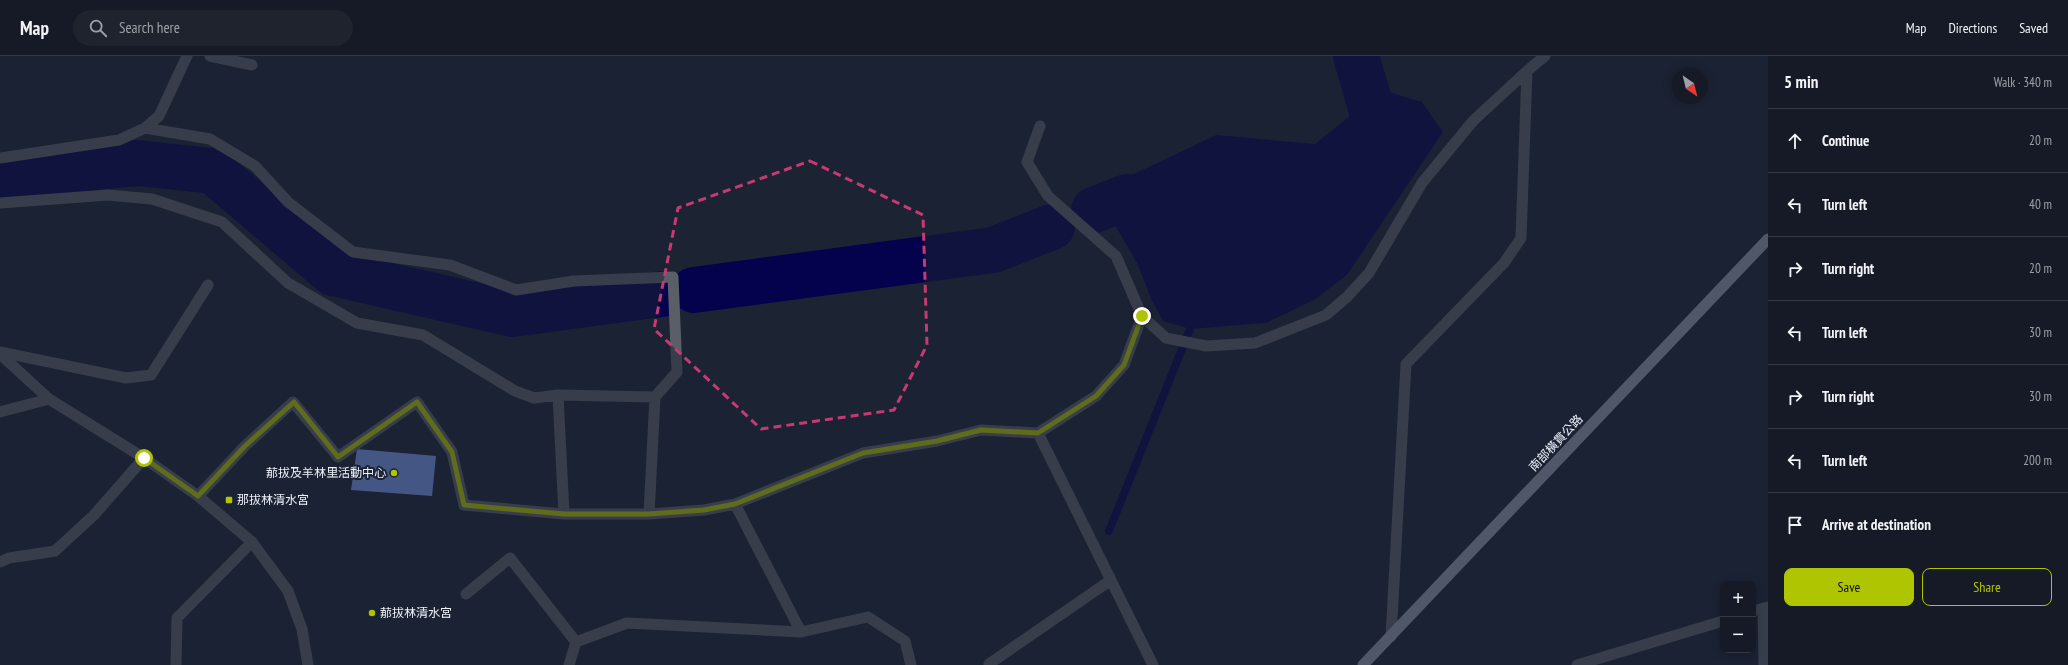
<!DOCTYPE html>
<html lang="en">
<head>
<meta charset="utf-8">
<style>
  body { margin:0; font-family:"PT Sans Narrow","Noto Sans TC",sans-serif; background:#1e232e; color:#f1f3f6 }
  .controls { position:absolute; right:12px; bottom:12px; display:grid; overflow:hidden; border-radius:8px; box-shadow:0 2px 10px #0003 }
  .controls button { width:36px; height:36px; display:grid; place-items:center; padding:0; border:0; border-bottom:1px solid #343843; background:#151a26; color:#f1f3f6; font:20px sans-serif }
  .compass { position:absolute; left:1672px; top:12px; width:36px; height:36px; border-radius:50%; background:#151a26; box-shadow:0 2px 10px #0003; rotate:145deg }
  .stop { position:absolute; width:12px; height:12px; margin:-9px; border:3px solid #b0c502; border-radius:50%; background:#fff }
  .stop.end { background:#b0c502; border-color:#fff; box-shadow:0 1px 4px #0008 }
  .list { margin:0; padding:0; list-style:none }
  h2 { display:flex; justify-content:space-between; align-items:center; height:52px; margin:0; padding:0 16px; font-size:17px }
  h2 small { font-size:13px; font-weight:400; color:#9da1a7 }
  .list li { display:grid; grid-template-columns:26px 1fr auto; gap:12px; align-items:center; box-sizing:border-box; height:64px; padding:0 16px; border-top:1px solid #343843 }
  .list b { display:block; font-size:15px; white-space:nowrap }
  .list em { font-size:13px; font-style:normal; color:#9da1a7 }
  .actions { display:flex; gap:8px; padding:12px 16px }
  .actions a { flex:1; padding:9px 0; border:1px solid #b0c502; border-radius:8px; text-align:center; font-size:14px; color:#b0c502 }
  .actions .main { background:#b0c502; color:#111 }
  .icon { flex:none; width:22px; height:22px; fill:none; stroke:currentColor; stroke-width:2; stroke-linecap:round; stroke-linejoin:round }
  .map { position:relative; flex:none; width:1768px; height:609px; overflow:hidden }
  header { display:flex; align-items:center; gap:24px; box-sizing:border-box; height:56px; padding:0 20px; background:#151a26; border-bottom:1px solid #343843 }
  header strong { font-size:19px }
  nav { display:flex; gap:22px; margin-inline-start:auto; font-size:14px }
  .search { width:280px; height:36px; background:#1e232e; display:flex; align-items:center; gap:10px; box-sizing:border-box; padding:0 14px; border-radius:22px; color:#9da1a7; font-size:15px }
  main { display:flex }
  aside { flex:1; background:#151a26 }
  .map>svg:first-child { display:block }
</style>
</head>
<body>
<header>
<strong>Map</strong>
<div class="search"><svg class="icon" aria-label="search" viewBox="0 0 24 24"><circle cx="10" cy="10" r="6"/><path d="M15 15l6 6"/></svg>Search here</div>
<nav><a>Map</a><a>Directions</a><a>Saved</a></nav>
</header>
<main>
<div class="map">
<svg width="1768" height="609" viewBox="0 0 1768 609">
  <rect width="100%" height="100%" fill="#1c2333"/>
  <!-- water -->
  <path fill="#04024d" d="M1382 34 1422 46 1443 76 1347 219 1314 244 1266 267 1190 273 1163 265 1152 245 1138 209 1096 136 1216 79 1315 88Z"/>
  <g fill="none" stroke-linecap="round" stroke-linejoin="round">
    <!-- stream -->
    <path stroke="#04024d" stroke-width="8" d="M1109 475 1190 273"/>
    <!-- river -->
    <path stroke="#04024d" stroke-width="46" d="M1356 0 1378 75 1361 100
      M0 121 137 107 213 115 333 217 513 258 661 238
      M1094 154 1127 141 1166 146
      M694 234 993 194 1052 171"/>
  </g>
  <!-- building -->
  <path fill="#7595e7" d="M357 393 436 400 432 440 351 434Z"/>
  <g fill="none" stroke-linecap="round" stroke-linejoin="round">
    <!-- service -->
    <path stroke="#5a5e66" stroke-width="11" d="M210 0 252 9
      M0 102 119 84 145 72 159 60 187 0
      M0 147 108 139 152 143 222 166 288 227 357 267 423 279 515 335 534 342 558 339 655 341 677 316 673 221 574 225 516 234 450 209 353 196 288 146 255 110 210 83 145 72
      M1142 260 1166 282 1206 290 1255 287 1326 259 1347 241 1369 217 1422 127 1473 65 1527 15
      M0 296 126 322 151 319 208 229
      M558 339 564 458
      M1038 377 1153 609
      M198 440 245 390 293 346 338 401 417 346 452 396 464 449 564 458H649L704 454 735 448 863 397 937 385 981 374 1038 377 1096 340 1124 309 1142 260 1116 200 1048 140 1027 106 1040 70
      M735 448 801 576
      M649 458 655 341
      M0 506 9 502 55 495 94 459 144 402
      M466 538 510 502 576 586
      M1763 552 1764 609
      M1391 581 1406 308 1504 207 1521 182 1527 15 1545 0
      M989 608 1111 524
      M176 609 177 562 252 486
      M569 609 576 586 627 567 801 576 868 561 905 585 911 609"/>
    <!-- minor -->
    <path stroke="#5a5e66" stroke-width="11" d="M0 298 49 343"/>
    <!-- tertiary -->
    <path stroke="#5a5e66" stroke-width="11" d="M0 356 49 343 144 402 198 440 252 486 288 535 302 573 308 609
      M1753 555 1768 551
      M1577 609 1723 565"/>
    <!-- primary -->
    <path stroke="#9198aa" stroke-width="11" d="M1363 609 1768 183"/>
  </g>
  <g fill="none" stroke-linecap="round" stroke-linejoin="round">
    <!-- route -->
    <path stroke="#b0c502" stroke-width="5" d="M144 402 198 440 245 390 294 346 338 401 417 346 452 396 464 449 564 458H649L704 454 735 448 863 397 937 385 981 374 1038 377 1096 340 1124 309 1142 260"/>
  </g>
  <!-- marked area -->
  <path d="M0 0H1768V609H0ZM810 105 923 159 927 289 894 354 761 373 654 273 678 152Z" fill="#1c2333" fill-opacity=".55" fill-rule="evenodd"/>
  <path fill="none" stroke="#c83973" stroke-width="3" stroke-dasharray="8 5" stroke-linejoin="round" d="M810 105 923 159 927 289 894 354 761 373 654 273 678 152Z"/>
  <!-- markers -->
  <g fill="#b0c502" stroke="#1c2333" stroke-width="1.5">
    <circle cx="394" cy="417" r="4"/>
    <rect x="225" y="440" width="8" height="8" rx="2"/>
    <circle cx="372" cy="557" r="4"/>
  </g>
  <g text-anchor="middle" stroke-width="4" stroke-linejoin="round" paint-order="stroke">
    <!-- street labels -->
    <g font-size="12" fill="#ecf1fc" stroke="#1c2333">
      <text transform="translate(1556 387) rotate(-47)" y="4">南部橫貫公路</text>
    </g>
    <!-- poi labels -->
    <g font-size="12" fill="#ecf1fc" stroke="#1c2333" text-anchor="start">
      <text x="386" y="421" text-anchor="end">𦰡拔及羊林里活動中心</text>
      <text x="237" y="448">那拔林清水宮</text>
      <text x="380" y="561">𦰡拔林清水宮</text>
    </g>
  </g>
</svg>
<div class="controls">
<button>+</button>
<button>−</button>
</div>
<svg class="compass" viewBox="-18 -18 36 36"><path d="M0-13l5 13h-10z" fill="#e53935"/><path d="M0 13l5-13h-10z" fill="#9da1a7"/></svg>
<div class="stop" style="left:144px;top:402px"></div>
<div class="stop end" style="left:1142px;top:260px"></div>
</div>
<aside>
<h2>5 min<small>Walk · 340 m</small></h2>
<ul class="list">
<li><svg class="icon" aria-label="ahead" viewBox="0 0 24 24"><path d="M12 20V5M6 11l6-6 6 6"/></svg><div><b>Continue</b></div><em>20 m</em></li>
<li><svg class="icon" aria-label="left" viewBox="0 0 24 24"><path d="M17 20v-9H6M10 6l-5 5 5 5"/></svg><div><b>Turn left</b></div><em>40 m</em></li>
<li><svg class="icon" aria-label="right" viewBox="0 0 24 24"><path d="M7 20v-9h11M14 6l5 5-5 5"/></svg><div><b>Turn right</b></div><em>20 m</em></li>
<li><svg class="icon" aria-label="left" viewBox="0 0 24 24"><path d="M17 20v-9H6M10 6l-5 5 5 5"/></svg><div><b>Turn left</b></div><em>30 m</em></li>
<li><svg class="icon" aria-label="right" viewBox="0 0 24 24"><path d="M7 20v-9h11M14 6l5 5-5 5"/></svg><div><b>Turn right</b></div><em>30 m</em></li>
<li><svg class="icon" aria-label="left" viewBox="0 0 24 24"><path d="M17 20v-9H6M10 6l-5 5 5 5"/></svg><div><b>Turn left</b></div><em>200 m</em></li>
<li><svg class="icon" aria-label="arrive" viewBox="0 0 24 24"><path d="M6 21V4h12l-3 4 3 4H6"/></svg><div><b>Arrive at destination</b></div></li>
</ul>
<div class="actions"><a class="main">Save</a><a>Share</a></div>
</aside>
</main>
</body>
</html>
